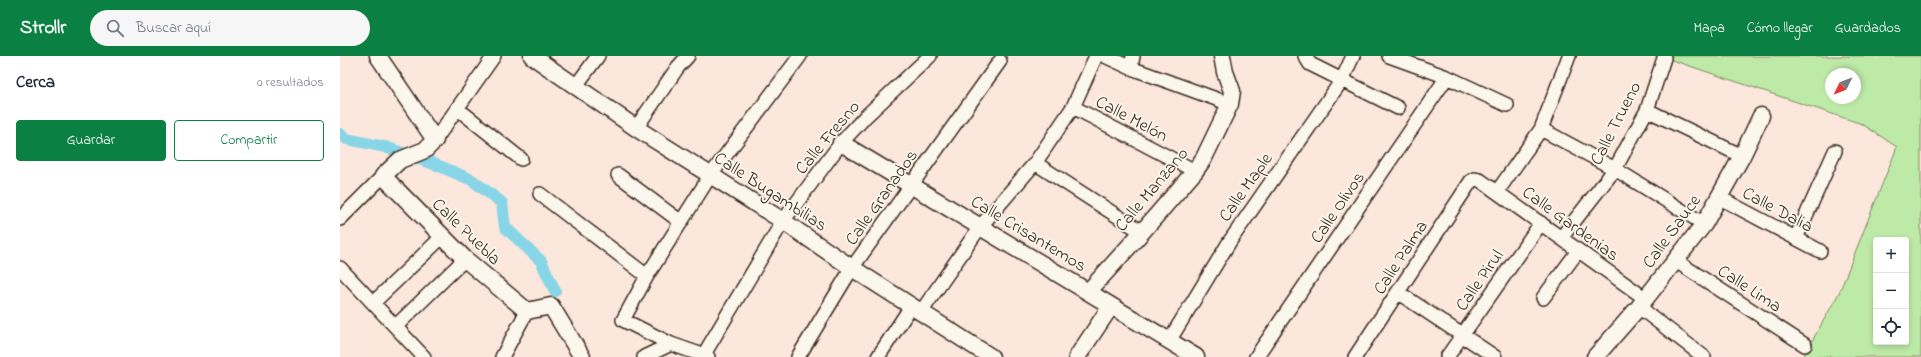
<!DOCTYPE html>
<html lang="es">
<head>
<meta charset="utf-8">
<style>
  body { margin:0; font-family:"Indie Flower",sans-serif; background:#f6f6f7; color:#1f2937 }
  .controls { position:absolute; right:12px; bottom:12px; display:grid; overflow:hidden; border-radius:4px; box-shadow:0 2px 6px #0003 }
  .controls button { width:36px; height:36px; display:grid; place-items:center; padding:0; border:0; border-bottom:1px solid #e0e1e3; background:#fff; color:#1f2937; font:20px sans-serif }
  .compass { position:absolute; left:1485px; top:12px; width:36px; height:36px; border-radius:50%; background:#fff; box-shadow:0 2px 6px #0003; rotate:227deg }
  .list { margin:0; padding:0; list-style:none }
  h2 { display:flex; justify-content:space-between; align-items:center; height:52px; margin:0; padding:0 16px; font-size:17px }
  h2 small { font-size:13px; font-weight:400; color:#747a83 }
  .actions { display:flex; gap:8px; padding:12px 16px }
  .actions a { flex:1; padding:9px 0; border:1px solid #0b8043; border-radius:4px; text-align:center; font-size:14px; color:#0b8043 }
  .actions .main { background:#0b8043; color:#fff }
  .icon { flex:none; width:22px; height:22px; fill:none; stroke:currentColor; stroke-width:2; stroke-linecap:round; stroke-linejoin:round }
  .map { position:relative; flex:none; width:1581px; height:301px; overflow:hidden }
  header { display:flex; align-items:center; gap:24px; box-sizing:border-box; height:56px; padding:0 20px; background:#0b8043; color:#fff }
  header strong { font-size:19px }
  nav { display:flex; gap:22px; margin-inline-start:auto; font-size:14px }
  .search { width:280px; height:36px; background:#f6f6f7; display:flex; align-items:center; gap:10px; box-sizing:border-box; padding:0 14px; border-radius:22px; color:#747a83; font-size:15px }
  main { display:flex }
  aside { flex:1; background:#fff }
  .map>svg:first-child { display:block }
</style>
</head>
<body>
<header>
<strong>Strollr</strong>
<div class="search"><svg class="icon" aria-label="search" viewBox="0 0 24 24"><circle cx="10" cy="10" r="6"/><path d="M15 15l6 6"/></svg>Buscar aquí</div>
<nav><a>Mapa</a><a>Cómo llegar</a><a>Guardados</a></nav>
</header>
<main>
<aside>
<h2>Cerca<small>0 resultados</small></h2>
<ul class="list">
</ul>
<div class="actions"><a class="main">Guardar</a><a>Compartir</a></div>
</aside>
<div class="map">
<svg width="1581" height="301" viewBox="0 0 1581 301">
  <rect width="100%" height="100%" fill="#fce7dd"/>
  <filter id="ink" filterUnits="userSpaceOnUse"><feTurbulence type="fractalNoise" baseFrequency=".025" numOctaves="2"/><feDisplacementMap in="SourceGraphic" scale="8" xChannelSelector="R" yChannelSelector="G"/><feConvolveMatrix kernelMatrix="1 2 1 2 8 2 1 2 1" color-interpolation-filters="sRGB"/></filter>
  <g filter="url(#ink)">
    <!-- green -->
    <path fill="#beeaa7" stroke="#7c8a62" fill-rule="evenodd" d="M1320 0H1581V301H1463L1499 237 1557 91 1522 68ZM1491 18H1515V42H1491ZM1536 184H1566V286H1536Z"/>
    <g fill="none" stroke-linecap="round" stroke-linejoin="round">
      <!-- canal -->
      <path stroke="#88d5e8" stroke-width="12" d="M0 78 7 83 45 91 97 109 132 124 162 147 165 171 201 205 215 235"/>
      <defs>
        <path id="minor" d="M765 0 791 12 890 48
          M965 0 970 8 1058 52
          M1049 0 1107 21 1167 49
          M791 12 793 0
          M235 31 258 0
          M733 51 855 115
          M118 53 181 103
          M1307 54 1402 100
          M296 72 338 11 348 0
          M1201 73 1275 113 1364 168
          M95 84 154 0
          M695 107 802 176
          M278 119 341 166
          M1157 136 1201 73 1229 0
          M200 138 307 220
          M1380 142 1480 195
          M0 163 43 120
          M1221 182 1275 113 1307 54 1324 2
          M1456 182 1495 95
          M1336 205 1465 289
          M0 212 84 301
          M1059 237 1155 301
          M1203 242 1238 195
          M33 247 103 180
          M1299 251 1364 301
          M581 256 640 171 695 107 733 51 756 0
          M56 270 125 203
          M829 285 890 185 1002 24 1013 0
          M363 300 443 165 501 87 525 61 590 0
          M162 301 187 255
          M304 301 331 288
          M368 301 331 288 283 264 307 220 370 120 460 0
          M458 301 512 212 660 5
          M538 301 572 249
          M916 301 1107 21
          M1015 301 1131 125 1135 123 1140 124 1306 243
          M1107 301 1201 167"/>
        <path id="tertiary" d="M38 0 95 84 85 94 60 104 43 120 125 203 187 255 211 250 242 301
          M192 0 296 72 443 165 512 212 651 301
          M501 87 856 301
          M748 236 802 176 855 115 864 102 890 48 892 35 885 16 882 0
          M737 301 771 250
          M1255 301 1299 251 1364 168 1402 100 1421 60"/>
      </defs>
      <!-- minor casing -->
      <use href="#minor" stroke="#3b2a1e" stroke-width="16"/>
      <!-- tertiary casing -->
      <use href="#tertiary" stroke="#3b2a1e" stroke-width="19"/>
      <!-- minor -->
      <use href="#minor" stroke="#fbf7ec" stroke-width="13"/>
      <!-- tertiary -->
      <use href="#tertiary" stroke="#fbf7ec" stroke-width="16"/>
    </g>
  </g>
  <g text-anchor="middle" stroke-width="3.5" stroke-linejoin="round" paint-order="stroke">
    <!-- street labels -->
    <g font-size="18" fill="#3b2a1e" stroke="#fbf7ec">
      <text transform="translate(792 62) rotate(28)" y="6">Calle Melón</text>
      <text transform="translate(1275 67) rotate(-63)" y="6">Calle Trueno</text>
      <text transform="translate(487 81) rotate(-50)" y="6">Calle Fresno</text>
      <text transform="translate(905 131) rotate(-55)" y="6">Calle Maple</text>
      <text transform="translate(811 133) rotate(-50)" y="6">Calle Manzano</text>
      <text transform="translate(431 135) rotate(33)" y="6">Calle Bugambilias</text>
      <text transform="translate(541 141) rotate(-55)" y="6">Calle Granados</text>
      <text transform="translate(997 151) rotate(-56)" y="6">Calle Olivos</text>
      <text transform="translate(1438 153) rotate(28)" y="6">Calle Dalia</text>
      <text transform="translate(1231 167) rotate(36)" y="6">Calle Gardenias</text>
      <text transform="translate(127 175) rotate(44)" y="6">Calle Puebla</text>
      <text transform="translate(1331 175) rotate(-54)" y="6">Calle Sauce</text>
      <text transform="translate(689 177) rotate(31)" y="6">Calle Crisantemos</text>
      <text transform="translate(1060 201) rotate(-57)" y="6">Calle Palma</text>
      <text transform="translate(1139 224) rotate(-55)" y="6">Calle Pirul</text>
      <text transform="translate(1410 232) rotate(33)" y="6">Calle Lima</text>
    </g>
  </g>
</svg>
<div class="controls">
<button>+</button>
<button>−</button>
<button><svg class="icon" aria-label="locate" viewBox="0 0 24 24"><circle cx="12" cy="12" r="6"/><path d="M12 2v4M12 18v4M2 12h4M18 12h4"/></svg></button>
</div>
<svg class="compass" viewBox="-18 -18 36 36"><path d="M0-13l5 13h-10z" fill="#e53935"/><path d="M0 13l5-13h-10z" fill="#747a83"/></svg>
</div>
</main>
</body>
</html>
